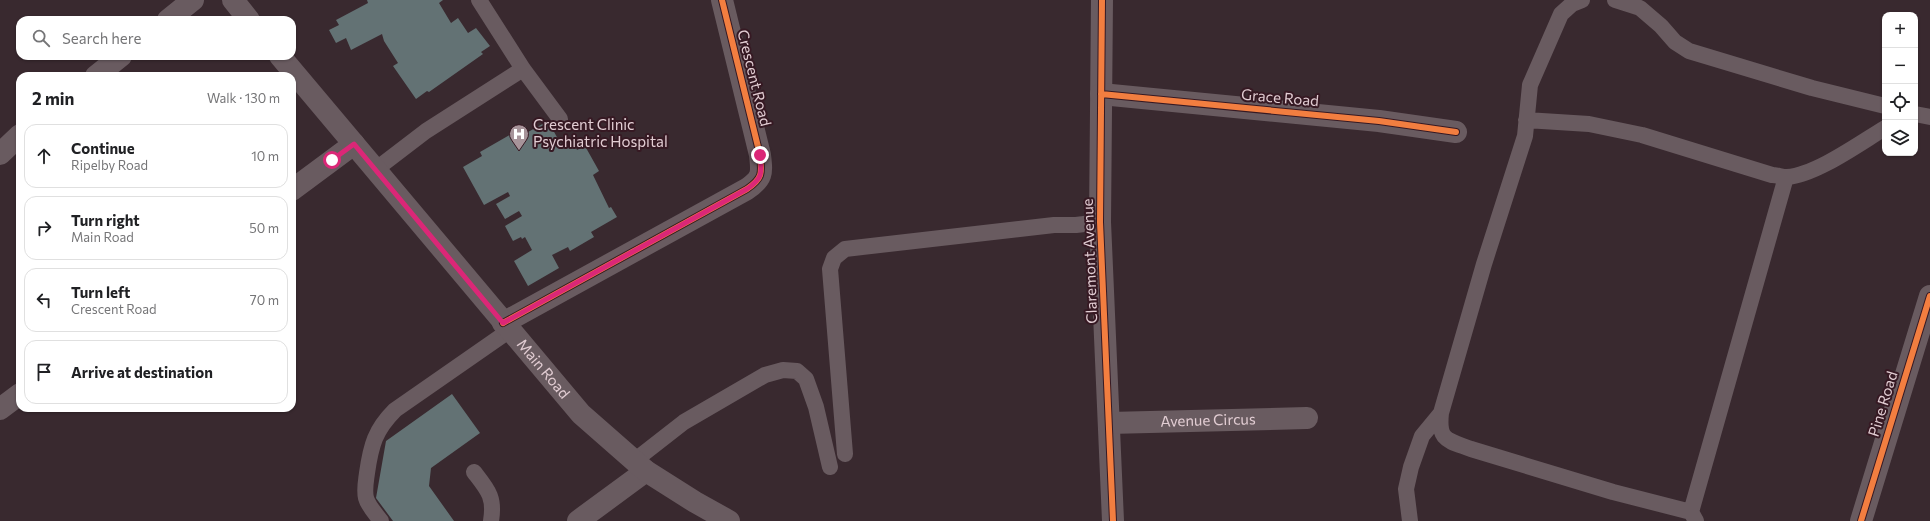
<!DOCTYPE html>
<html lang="en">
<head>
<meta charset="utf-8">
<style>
  body { margin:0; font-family:Commissioner,sans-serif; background:#f2f2f2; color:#202124 }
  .controls { position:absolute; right:12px; top:12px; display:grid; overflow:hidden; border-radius:8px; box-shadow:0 1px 3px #0004 }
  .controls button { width:36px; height:36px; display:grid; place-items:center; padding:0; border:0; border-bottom:1px solid #e0e0e0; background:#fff; color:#202124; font:20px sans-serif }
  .stop { position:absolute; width:12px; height:12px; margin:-9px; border:3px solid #db2777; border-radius:50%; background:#fff }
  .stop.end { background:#db2777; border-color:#fff; box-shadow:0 1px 4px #0008 }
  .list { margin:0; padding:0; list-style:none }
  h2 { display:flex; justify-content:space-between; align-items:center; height:52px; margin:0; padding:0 16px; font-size:17px }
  h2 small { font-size:13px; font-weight:400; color:#757577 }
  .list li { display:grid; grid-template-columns:26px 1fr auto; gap:12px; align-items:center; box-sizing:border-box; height:64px; margin:0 8px 8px; padding:0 8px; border:1px solid #e0e0e0; border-radius:12px }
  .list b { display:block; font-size:15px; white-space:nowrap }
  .list p { margin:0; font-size:13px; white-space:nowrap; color:#757577 }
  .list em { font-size:13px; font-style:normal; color:#757577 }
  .icon { flex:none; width:22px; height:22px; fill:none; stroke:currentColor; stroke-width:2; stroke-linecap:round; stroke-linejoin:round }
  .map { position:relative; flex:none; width:1930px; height:521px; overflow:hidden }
  .search { position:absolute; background:#fff; box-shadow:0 1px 3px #0004; left:16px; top:16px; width:280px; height:44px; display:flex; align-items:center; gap:10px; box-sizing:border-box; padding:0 14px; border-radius:12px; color:#757577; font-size:15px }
  .panel { position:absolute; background:#fff; box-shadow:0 1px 3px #0004; left:16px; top:72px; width:280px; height:340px; border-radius:12px }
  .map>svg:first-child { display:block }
</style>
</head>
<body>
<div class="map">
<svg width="1930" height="521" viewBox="0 0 1930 521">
  <rect width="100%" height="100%" fill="#39292f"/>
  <!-- building -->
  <path fill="#637274" d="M367 0H443L439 3 451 23 458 18 468 33 476 28 490 46 481 52 483 54 429 92 427 91 416 99 393 66 398 63 384 41 382 34 351 50 346 38 336 43 329 30 339 25 336 20 368 3Z
    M548 121 563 148 574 144 577 150 585 146 599 171 593 175 609 208 611 207 617 217 591 232 594 237 570 251 568 247 552 255 559 268 528 286 514 261 532 250 525 237 522 239 521 237 513 241 505 226 522 216 519 211 505 219 496 204 510 196 508 192 484 205 463 167 482 156 480 152 525 126 528 132Z
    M452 394 480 433 431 468 429 486 454 521H393L376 498 386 441Z"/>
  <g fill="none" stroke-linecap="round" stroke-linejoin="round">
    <!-- service -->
    <path stroke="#695b60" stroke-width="16" d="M479 0 523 69 560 119
      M1582 0 1572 4 1561 14 1530 85 1525 136 1484 264 1441 413C1438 441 1447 440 1471 449L1613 492 1691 512 1696 521
      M1615 0 1640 8 1661 26 1675 42 1689 51 1812 88 1885 106
      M1915 114 1930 117
      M1526 120 1589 124 1642 135 1772 175C1777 175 1782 177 1787 177 1816 175 1860 143 1885 128
      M375 170 426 131 523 69
      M845 454 830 269 834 258 845 249 1054 225H1076L1100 222
      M634 461 684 422 765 375 783 370 797 371 806 379 816 407 830 467
      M474 472C488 490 495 497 491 521
      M1691 512 1786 177
      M381 521C376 514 368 506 366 498 364 490 366 481 367 473 371 445 375 430 395 410L510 330
      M1410 521 1406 489 1411 467 1422 436 1441 413"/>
    <!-- minor -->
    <g stroke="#695b60" stroke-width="22">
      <path d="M1102 0 1100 222 1113 521"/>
      <path d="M168 20 193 0"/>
      <path d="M96 76 121 56"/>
      <path d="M1101 94 1379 121 1456 132"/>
      <path d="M0 154 20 135"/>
      <path d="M292 190 354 144"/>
      <path d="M503 323 747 189C763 178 762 173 760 155L722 0"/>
      <path d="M0 409 20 394"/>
      <path id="s1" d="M1109 423 1307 418"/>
      <path d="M578 521 646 471"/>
      <path d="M1861 521 1930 296"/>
    </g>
    <!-- secondary -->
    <g stroke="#695b60" stroke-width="22">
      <path d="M233 0 249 20"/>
      <path id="s2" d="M280 56 581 414 646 471 695 502 729 521"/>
    </g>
    <defs>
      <path id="cycleway" d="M1102 0 1100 222 1113 521
        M1101 94 1379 121 1456 132
        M503 323 747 189C763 178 762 173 760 155L722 0
        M1861 521 1930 296"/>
    </defs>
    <!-- cycleway casing -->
    <use href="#cycleway" stroke="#361923" stroke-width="8"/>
    <!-- cycleway -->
    <use href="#cycleway" stroke="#f27e40" stroke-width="6"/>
  </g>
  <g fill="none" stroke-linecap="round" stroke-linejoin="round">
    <!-- route -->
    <path stroke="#db2777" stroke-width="5" d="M332 160 354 144 503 323 747 189C763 178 762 173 760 155"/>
  </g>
  <!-- icons -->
  <defs>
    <symbol id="hospital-pin" viewBox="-11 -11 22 30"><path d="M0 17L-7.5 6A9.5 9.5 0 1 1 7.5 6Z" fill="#a7949a" stroke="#361923"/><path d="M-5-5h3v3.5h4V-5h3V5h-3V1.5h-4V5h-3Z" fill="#fff"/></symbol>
  </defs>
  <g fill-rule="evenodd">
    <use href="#hospital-pin" x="508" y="123" width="22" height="30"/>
  </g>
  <g text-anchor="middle" stroke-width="4" stroke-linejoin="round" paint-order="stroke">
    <!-- street labels -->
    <g font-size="15" fill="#e2cdd3" stroke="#361923">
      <text transform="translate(754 78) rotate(76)" y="5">Crescent Road</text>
      <text transform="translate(1280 98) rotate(5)" y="5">Grace Road</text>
      <text transform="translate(1090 261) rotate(-92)" y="5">Claremont Avenue</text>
      <text dy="5" stroke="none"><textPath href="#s2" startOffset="409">Main Road</textPath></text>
      <text transform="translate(1883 404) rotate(-73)" y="5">Pine Road</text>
      <text dy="5" stroke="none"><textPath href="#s1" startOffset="99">Avenue Circus</textPath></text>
    </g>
    <!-- poi labels -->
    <g font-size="15" fill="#e2cdd3" stroke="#361923" text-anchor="start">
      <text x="533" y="130">Crescent Clinic<tspan x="533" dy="17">Psychiatric Hospital</tspan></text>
    </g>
  </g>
</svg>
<div class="controls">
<button>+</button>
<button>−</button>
<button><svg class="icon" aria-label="locate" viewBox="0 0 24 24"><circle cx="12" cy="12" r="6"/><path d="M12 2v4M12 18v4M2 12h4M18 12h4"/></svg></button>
<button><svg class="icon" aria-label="layers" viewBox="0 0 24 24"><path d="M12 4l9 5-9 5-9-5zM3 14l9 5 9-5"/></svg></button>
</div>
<div class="stop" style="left:332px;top:160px"></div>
<div class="stop end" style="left:760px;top:155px"></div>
<div class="search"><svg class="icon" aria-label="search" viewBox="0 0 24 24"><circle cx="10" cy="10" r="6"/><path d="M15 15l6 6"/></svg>Search here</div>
<section class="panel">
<h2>2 min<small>Walk · 130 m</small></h2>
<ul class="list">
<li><svg class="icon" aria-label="ahead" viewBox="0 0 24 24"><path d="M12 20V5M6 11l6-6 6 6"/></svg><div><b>Continue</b><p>Ripelby Road</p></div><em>10 m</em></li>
<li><svg class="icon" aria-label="right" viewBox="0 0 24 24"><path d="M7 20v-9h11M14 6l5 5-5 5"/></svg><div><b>Turn right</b><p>Main Road</p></div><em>50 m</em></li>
<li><svg class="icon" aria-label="left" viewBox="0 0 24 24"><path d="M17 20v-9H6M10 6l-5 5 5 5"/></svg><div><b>Turn left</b><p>Crescent Road</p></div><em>70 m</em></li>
<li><svg class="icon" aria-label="arrive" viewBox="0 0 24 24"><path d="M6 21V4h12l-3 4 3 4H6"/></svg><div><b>Arrive at destination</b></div></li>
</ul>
</section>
</div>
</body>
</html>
